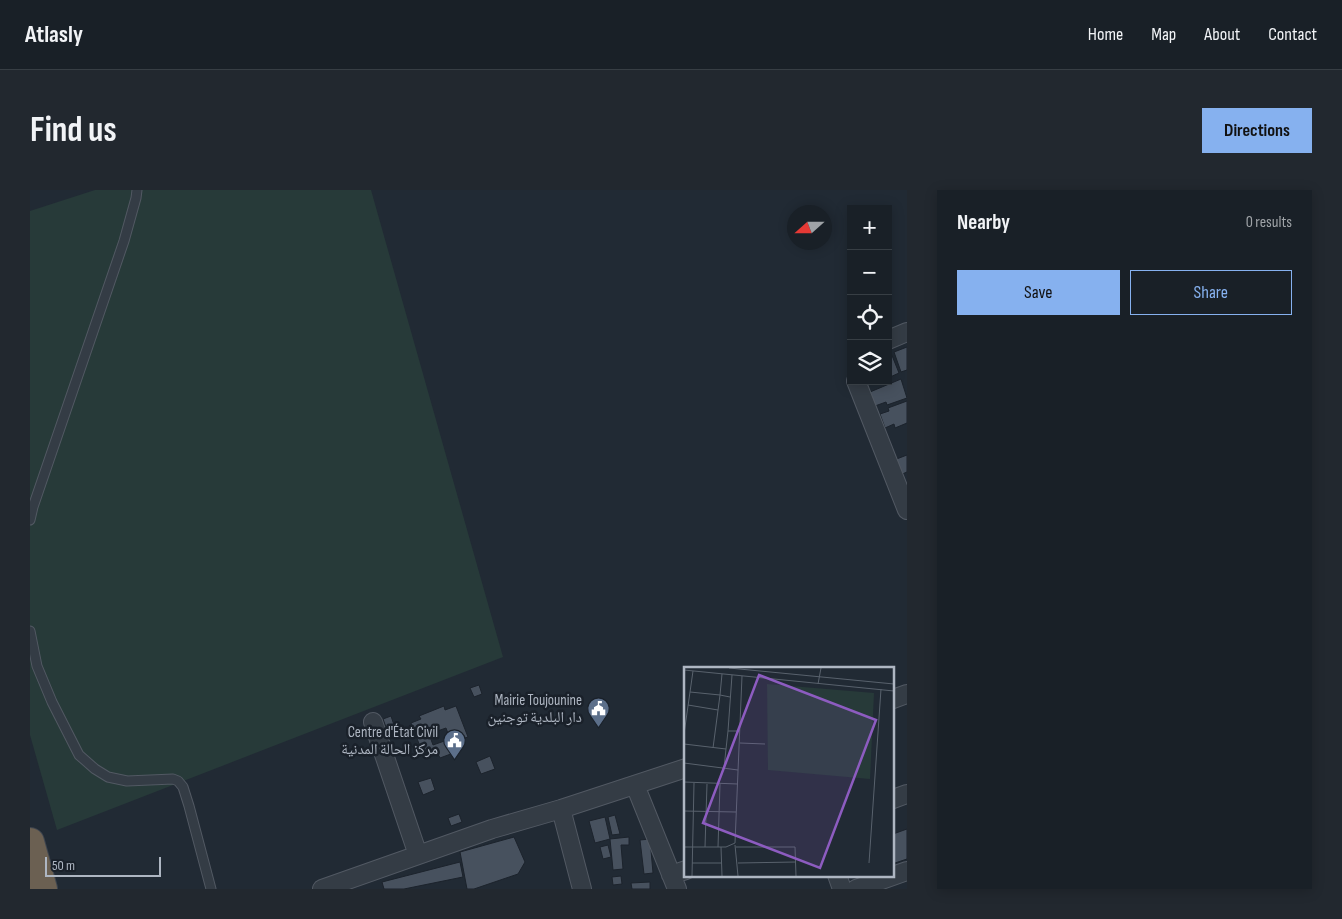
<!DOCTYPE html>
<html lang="en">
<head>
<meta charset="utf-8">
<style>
  body { margin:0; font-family:"Sofia Sans Condensed","Noto Naskh Arabic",sans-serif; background:#22282f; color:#f1f3f6 }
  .controls { position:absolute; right:15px; top:15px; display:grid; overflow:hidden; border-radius:0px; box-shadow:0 2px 12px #0003 }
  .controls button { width:45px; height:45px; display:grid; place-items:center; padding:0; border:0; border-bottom:1px solid #373e44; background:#192027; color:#f1f3f6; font:25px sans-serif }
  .compass { position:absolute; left:757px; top:15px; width:45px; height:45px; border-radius:50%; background:#192027; box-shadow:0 2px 12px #0003; rotate:249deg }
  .scale { position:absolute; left:15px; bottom:12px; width:116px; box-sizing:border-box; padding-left:5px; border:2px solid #aeb6c2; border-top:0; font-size:14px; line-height:18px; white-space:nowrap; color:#aeb6c2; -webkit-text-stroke:4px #1a212a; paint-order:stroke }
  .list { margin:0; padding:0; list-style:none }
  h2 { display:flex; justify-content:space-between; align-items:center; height:65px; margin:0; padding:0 20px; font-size:21px }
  h2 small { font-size:16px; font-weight:400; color:#9fa3a7 }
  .actions { display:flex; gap:10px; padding:15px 20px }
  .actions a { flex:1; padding:11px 0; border:1px solid #86b1ef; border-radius:0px; text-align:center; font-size:18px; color:#86b1ef }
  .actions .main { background:#86b1ef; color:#111 }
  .icon { flex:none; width:28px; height:28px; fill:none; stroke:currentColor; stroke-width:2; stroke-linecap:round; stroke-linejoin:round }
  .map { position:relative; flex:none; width:877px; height:699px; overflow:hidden; border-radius:0px }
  header { display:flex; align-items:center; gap:30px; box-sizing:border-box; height:70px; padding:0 25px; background:#192027; border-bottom:1px solid #373e44 }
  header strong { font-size:24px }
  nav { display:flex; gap:28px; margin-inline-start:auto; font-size:18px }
  .intro { display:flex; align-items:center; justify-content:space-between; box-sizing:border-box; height:120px; padding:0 30px }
  h1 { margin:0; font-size:35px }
  .button { padding:12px 22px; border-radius:0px; background:#86b1ef; color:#111; font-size:18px; font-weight:700 }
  main { display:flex; gap:30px; padding:0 30px }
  aside { flex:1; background:#192027; border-radius:0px; box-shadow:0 2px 12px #0003 }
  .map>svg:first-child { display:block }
</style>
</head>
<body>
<header>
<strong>Atlasly</strong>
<nav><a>Home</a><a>Map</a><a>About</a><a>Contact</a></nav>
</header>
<div class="intro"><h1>Find us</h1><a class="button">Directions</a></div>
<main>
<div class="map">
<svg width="877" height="699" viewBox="0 0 877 699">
  <rect width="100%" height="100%" fill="#212a34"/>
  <!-- green -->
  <path fill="#273a39" d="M65 0H341L473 467 27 640 0 545V21Z"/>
  <!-- building -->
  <path fill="#47515e" stroke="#1c232c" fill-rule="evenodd" d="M877 157V180L871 182 864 162Z
    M861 163 869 183 858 188V164Z
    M871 189 877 208 857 215 856 212 845 216 840 202Z
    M877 211V233L865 238 864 234 855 238 850 224 859 221 858 218Z
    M877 265V282L870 285 864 270Z
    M449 495 452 504 444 507 440 498Z
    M414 516 415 520 426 516 438 547 429 550 431 555 425 557 426 562 410 568 407 562 402 564 400 561 393 564 381 533 391 529 389 526ZM416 538 420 549 403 555 399 544Z
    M361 526 364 535 356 537 353 529Z
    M460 566 465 579 451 584 446 572Z
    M401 588 405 600 393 605 388 592Z
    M429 624 432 632 421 636 418 628Z
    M585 625 590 644 582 645 578 627Z
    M575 627 580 649 565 653 559 631Z
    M877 639V669L865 673 863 668V644Z
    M484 647 495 672 488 684 444 699H437L430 662Z
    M599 647V655H591L593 679 583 680 580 649Z
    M620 649 623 683 614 684 610 650Z
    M578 655 581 667 573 669 570 657Z
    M430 672 433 687 374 699H354L352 692Z
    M591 686 592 694 583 695 582 687Z
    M620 692V699H602L601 693Z"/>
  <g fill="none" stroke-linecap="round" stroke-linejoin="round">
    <defs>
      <path id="lane" d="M0 330 3 317 94 51 106 8 107 0
        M0 441 7 476 22 512 49 565 65 579 78 587 97 591 143 589 148 591 153 597 159 616 181 699"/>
      <path id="street" d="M858 150 877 142
        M826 191 877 320
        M863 509 877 504
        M343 532 388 665
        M605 595 647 699
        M863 609 877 604
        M531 619 552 699
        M641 685 656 680
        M807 685 812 699
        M292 699 462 639 531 619 656 578
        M826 699 877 681"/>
      <path id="highway" d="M0 652 13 699"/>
    </defs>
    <!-- lane casing -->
    <use href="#lane" stroke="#525963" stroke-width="11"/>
    <!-- street casing -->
    <use href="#street" stroke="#525963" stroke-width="20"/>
    <!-- highway casing -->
    <use href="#highway" stroke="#3f4650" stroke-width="30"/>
    <!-- lane -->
    <use href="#lane" stroke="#343c45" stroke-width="9"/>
    <!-- street -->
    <use href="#street" stroke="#343c45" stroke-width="18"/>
    <!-- highway -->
    <use href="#highway" stroke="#6b6052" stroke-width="28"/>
  </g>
  <!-- icons -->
  <defs>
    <symbol id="civic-pin" viewBox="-11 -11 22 30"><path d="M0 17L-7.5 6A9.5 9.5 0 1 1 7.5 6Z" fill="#5c6f8a" stroke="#1a212a"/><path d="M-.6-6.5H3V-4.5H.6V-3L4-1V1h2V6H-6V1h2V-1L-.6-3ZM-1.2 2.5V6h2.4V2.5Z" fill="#fff"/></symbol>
  </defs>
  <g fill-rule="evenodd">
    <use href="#civic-pin" x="556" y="506" width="25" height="34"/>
    <use href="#civic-pin" x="412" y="538" width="25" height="34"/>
  </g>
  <g text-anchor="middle" stroke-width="5" stroke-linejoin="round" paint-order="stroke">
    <!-- poi labels -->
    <g font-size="15" fill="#aeb6c2" stroke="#1a212a" text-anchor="end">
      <text x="552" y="515">Mairie Toujounine<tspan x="552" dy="17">دار البلدية توجنين</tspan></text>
      <text x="408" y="547">Centre d'État Civil<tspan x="408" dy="17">مركز الحالة المدنية</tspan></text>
    </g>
  </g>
  <!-- overview -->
  <g transform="translate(654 477)">
    <rect width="210" height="210" fill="#212a34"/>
    <path d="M83 17 190 26 186 112 84 103Z" fill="#273a39"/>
    <path fill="none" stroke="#59626d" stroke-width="1" d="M45 1 210 17M0 3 210 24M38 7 36 28 46 30M134 17 137 1M6 25 36 28 29 81M4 38 34 43M44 64 48 8M0 67 9 4M56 76 81 77M0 77 42 82 44 64H56M0 96 54 103M40 101 42 82M0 115 54 117M0 144 52 145M51 178 54 209M0 180H42L51 176 58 9M21 180 23 117M34 180 36 117M37 180 38 209M52 180H111L112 209M8 196H38M54 196 112 195M185 196 197 22M8 209 10 116"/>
    <path fill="#8d5cc0" fill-opacity="0.15" stroke="#8d5cc0" stroke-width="2.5" d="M75 8 192 53 136 201 19 156Z"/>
    <rect width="210" height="210" fill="none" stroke="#aeb6c2" stroke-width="2.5"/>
  </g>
</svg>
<div class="controls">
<button>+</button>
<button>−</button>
<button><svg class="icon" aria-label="locate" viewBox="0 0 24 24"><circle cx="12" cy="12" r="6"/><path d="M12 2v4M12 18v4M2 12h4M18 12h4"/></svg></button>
<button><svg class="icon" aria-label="layers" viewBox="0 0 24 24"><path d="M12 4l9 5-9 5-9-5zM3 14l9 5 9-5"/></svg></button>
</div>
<svg class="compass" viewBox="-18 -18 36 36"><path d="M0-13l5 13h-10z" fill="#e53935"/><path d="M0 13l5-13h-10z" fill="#9fa3a7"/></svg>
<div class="scale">50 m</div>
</div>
<aside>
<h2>Nearby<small>0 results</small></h2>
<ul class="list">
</ul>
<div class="actions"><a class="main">Save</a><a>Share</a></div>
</aside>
</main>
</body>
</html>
